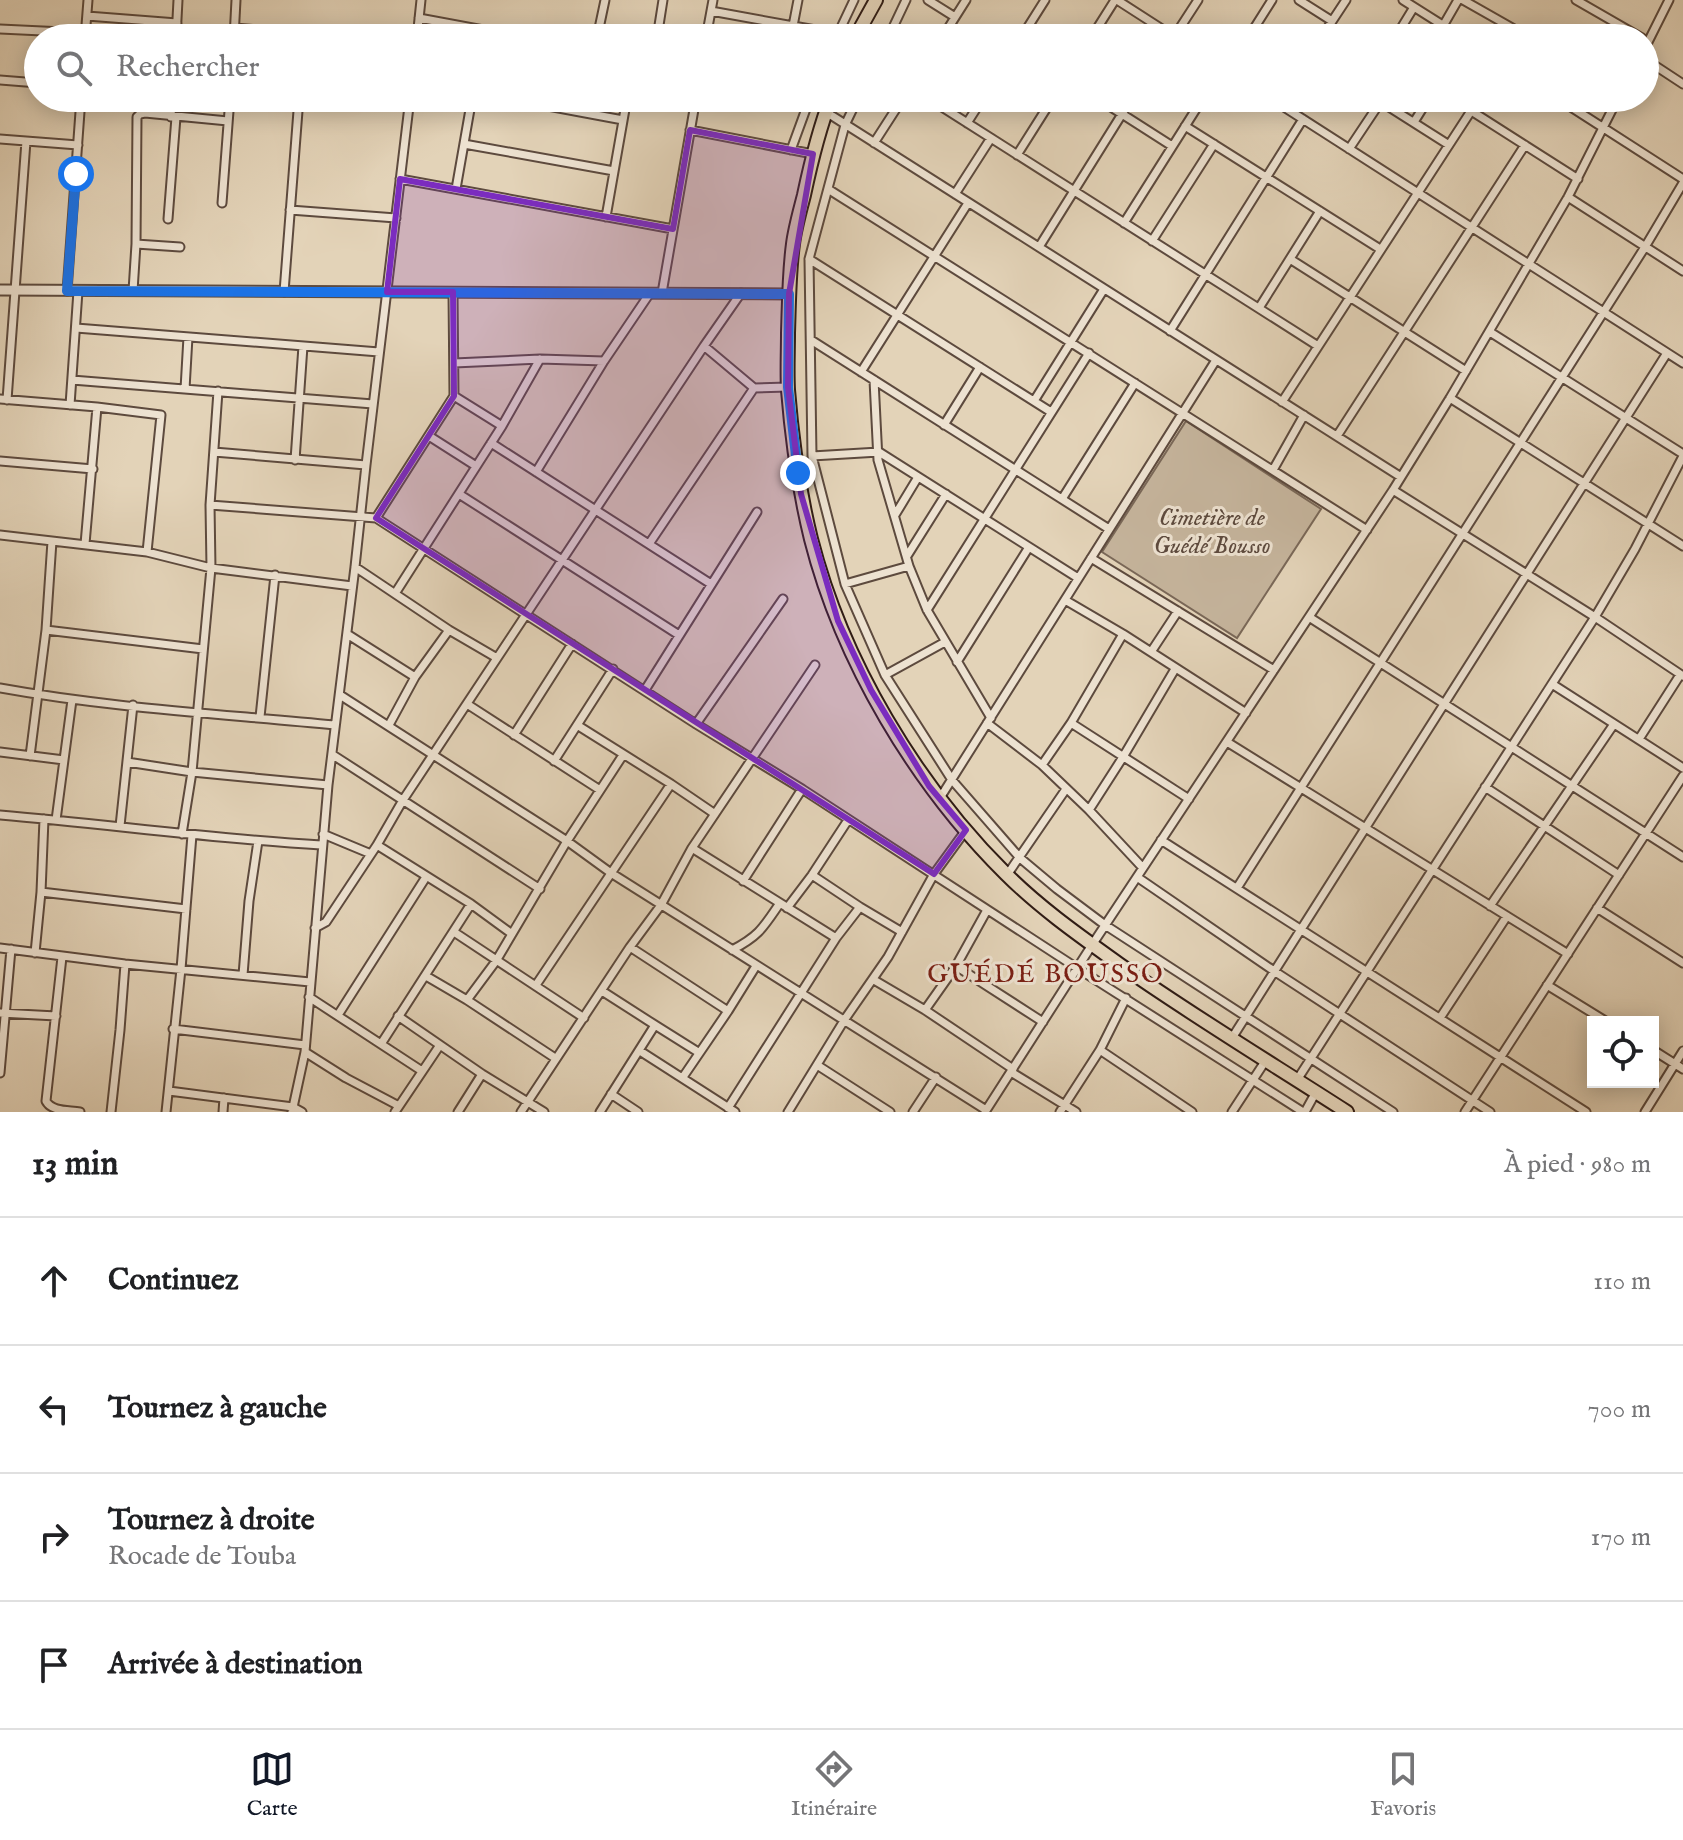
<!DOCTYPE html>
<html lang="fr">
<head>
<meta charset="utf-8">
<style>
  body { margin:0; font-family:"IM FELL English",serif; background:#f2f2f2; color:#202124 }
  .controls { position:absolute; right:24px; bottom:24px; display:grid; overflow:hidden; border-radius:0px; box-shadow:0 4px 20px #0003 }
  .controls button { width:72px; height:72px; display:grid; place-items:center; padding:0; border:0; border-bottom:2px solid #e0e0e0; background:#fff; color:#202124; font:40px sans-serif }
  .stop { position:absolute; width:24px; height:24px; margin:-18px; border:6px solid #1a73e8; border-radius:50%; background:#fff }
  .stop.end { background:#1a73e8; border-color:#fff; box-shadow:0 2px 8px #0008 }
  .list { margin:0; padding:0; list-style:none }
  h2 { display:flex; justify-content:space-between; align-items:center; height:104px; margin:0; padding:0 32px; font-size:34px }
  h2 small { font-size:26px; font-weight:400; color:#757577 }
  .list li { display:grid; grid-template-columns:52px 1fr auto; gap:24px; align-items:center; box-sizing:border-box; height:128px; padding:0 32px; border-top:2px solid #e0e0e0 }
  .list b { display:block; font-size:30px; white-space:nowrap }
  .list p { margin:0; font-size:26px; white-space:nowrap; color:#757577 }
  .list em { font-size:26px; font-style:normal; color:#757577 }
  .icon { flex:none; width:44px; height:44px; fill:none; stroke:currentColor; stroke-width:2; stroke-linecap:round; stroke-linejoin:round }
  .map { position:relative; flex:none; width:1683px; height:1112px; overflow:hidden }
  .search { position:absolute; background:#fff; box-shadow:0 4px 20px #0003; left:24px; right:24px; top:24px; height:88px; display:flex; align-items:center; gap:20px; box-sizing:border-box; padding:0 28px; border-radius:44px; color:#757577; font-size:30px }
  .sheet { height:616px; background:#fff }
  nav { display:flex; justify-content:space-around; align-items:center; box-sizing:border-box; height:112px; border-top:2px solid #e0e0e0; background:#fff; font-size:22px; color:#757577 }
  nav a { display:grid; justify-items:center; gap:4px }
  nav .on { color:#111827 }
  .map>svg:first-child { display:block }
</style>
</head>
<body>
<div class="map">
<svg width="1683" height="1112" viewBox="0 0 1683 1112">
  <rect width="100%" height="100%" fill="#e3d3b8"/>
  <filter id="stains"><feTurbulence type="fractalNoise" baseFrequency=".0025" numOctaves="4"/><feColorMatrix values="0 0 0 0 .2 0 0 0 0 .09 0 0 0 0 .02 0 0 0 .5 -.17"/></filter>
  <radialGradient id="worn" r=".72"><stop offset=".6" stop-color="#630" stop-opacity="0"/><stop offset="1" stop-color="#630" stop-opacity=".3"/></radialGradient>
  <!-- green -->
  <path fill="#c5b49c" stroke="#7a6858" stroke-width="2" d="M1186 421 1321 509 1237 638 1102 552Z"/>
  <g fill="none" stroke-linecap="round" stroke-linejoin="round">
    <defs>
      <path id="minor" d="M928 0 955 17
        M1117 0 1176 38
        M1299 0 1332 21
        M1403 0 1463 38
        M1463 0 1530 38
        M1576 0 1642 38
        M711 11 838 34 849 38
        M87 16 177 23
        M419 18 527 38
        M793 26 798 0
        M1443 26 1458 0
        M235 28 361 38
        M0 29 85 33
        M1174 37 1198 0
        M85 38 88 0
        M176 38 178 0
        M234 38 236 0
        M417 38 421 0
        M597 38 605 0
        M657 38 663 0
        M706 38 713 0
        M836 38 854 0
        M888 38 906 0
        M942 38 966 0
        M1021 38 1045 0
        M1091 38 1115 0
        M1248 38 1272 0
        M1321 38 1346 0
        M1395 38 1414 7
        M1645 48 1669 0
        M1645 59 1683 84
        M0 80 38 83
        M392 98 410 99
        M504 98 623 120
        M858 98 845 125 809 259 812 456 845 584 885 675 952 780 1020 858 1057 889 1105 925 1393 1112
        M928 98 1318 346
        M1097 98 1172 146
        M1270 98 1683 363
        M1375 98 1449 145
        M1451 98 1578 179
        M1557 98 1683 179
        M826 112 1401 477
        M171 117 172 98
        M1414 122 1429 98
        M967 123 983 98
        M1185 126 1380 249
        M690 130 813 154
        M0 139 78 145
        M874 143 903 98
        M464 144 614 171
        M1349 149 1381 101
        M791 150 810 98
        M1017 155 1053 98
        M400 179 673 229
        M456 189 472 98
        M828 189 1367 530
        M955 194 991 138
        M1568 197 1683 271
        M222 203 230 98
        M290 210 396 218
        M606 217 627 98
        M168 219 176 117
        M1124 223 1203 98
        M1152 241 1214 144
        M136 244 180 247
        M1039 247 1132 98
        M809 259 1051 412
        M1290 259 1466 371
        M67 291 81 98
        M133 291 136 244 137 117 140 114 145 113 228 121
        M284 292 299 98
        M662 293 696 98
        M1259 308 1320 211
        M76 328 379 352
        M1170 331 1303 119
        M1490 332 1683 454
        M811 340 1109 529
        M704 346 754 388 788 387
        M454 363 540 359 604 361
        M861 372 968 203
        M72 380 373 404
        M874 380 878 460 909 566 927 610 991 718
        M185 389 188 337
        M454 396 502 426
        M1450 398 1683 546
        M0 399 97 407 161 415 147 552
        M7 400 26 141
        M1034 401 1104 289
        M1282 402 1471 111
        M70 405 78 291
        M944 425 980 367
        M429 436 476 466
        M1337 436 1525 145
        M491 443 711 584
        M214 452 366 465
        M812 456 879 452 1078 578
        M295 460 303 346
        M0 461 93 469
        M1273 470 1304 415
        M536 472 604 361 650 293
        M1393 490 1595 617 1683 676
        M459 494 679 635
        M1062 499 1135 383
        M210 505 376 518 696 724 802 789 1077 968 1303 1112
        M895 515 918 477
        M376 518 454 396 453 292
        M0 535 147 552 211 568 352 586
        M85 544 97 407
        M649 544 754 388
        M907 556 946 494
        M1091 558 1274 670
        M355 567 449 630 497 658
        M845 584 909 566
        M396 592 502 426 540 359
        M1065 600 1123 634 1246 713
        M927 610 1089 353
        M1309 617 1683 857
        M46 630 203 649
        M347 634 415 677
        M1151 652 1178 611
        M957 662 1029 547
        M885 675 945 642
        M1552 684 1683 768
        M0 688C110 708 223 714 335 725
        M645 690 757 512
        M340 695 567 841 611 873 986 1110
        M467 704 600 790
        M260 717 275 575
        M987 723 1042 765 1089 810 1143 868
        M1071 723 1189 799
        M696 724 783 599
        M389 725 415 677 449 630
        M577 725 671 784 715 814
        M514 735 572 644
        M1639 739 1680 675
        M1227 742 1568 954
        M0 752 64 760
        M333 755 540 889
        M30 756 46 630 52 541
        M554 761 613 669
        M127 762 192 772 328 785
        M1042 765 1071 723 1123 634
        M1485 787 1619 875
        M940 798 1216 360
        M1089 810 1123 757 1175 669
        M0 815C107 824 214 839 321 845
        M56 820 72 700
        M120 826 133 705
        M182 834 192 772 211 568 210 505 218 391
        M323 834 371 854
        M1161 840 1586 1112
        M377 845 471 904 512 934
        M692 848 836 938
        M812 875 860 907 902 932
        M1007 875 1066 789
        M1137 877 1274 971 1490 1112
        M743 881 802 789
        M1237 888 1645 247 1683 183
        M41 892 186 909
        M1490 906 1614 724
        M787 908 812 875 848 820
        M1597 908 1683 963
        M315 928 326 922 377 845 403 800 704 346 741 293
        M454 932 584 1018
        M630 947 728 1011
        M0 948 125 964 310 982
        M732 950C759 936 763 928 780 903
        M35 953 41 892 44 819
        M62 957 46 1101C52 1112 69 1110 80 1112
        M956 966 1043 1022
        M243 975 249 901 258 841
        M426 976 467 1000 555 1058
        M874 980 925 1010 1013 1069
        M536 985 671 784
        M1547 985 1607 1022
        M309 997 422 1071
        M467 1000 496 961 567 841 623 755
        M925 1010 956 966 987 910
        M0 1013 56 1016
        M338 1015 426 877
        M398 1016 482 1074 544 1112
        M1440 1018 1507 916
        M655 1025 698 1052
        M173 1029 305 1045
        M1232 1038 1667 353
        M381 1044 471 904
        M1100 1050 1192 1112
        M1653 1050 1683 1069
        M640 1051 735 1112
        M305 1052 346 1078 399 1106
        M817 1065 890 1112
        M1011 1072 1076 1112
        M0 1073 11 949
        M683 1077 728 1011 756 966
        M1297 1080 1595 617 1635 549 1683 456
        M169 1091 293 1107 302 1112
        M611 1094 638 1112
        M728 1108 836 938 860 907
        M111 1112 120 1030 125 964
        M166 1112 181 969 192 835
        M223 1112 224 1098
        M292 1112 305 1052 328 785 355 567 366 465 410 98
        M395 1112 440 1045
        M458 1112 482 1074
        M521 1112 630 947 661 905 692 848 815 665
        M600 1112 655 1025 602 991
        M788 1112 845 1019 888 957 934 874 966 830
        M913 1112 936 1077
        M985 1112 1092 945 1393 490 1450 398 1568 197 1618 98
        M1060 1112 1100 1050 1126 998
        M1232 1112 1266 1060
        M1305 1112 1316 1092
        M1465 1112 1683 776
        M1645 1112 1683 1051"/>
      <path id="tertiary" d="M0 290 789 294"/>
      <path id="primary" d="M855 38 876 0
        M831 98C819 129 811 162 804 195 800 211 795 228 793 244 789 274 789 303 788 333 788 352 787 371 788 390 792 440 799 490 811 539 842 661 916 785 1006 874 1040 908 1080 936 1119 964 1193 1016 1271 1063 1347 1112"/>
    </defs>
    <!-- minor casing -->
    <use href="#minor" stroke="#5d4a3e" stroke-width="11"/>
    <!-- tertiary casing -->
    <use href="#tertiary" stroke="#5d4a3e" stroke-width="13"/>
    <!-- primary casing -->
    <use href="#primary" stroke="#301c15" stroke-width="16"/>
    <!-- minor -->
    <use href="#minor" stroke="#ede2d1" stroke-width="7"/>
    <!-- tertiary -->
    <use href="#tertiary" stroke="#ede2d1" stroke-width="9"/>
    <!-- primary -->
    <use href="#primary" stroke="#e3d3b8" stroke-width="12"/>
  </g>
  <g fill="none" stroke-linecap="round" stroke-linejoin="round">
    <!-- route -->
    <path stroke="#1a73e8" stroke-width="10" d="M76 174 67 291 789 294 788 387 798 473"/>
  </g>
  <!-- marked area -->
  <path fill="#7b2cbf" fill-opacity="0.2" stroke="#7b2cbf" stroke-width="6" stroke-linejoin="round" d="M690 130 813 154 789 294 788 387 801 494 838 621 871 690 929 786 966 830 934 874 376 518 454 396 453 292H387L400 179 673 229Z"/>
  <g text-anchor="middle" stroke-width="6" stroke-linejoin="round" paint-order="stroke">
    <!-- park labels -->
    <g font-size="24" font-style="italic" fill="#5d4a3e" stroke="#ede2d1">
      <text x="1212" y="525">Cimetière de<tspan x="1212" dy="28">Guédé Bousso</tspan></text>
    </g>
    <!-- neighbourhood labels -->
    <g font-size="26" letter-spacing="2" fill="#7a1f14" stroke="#ede2d1">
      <text x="1046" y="982">GUÉDÉ BOUSSO</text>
    </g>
  </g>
  <rect width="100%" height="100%" filter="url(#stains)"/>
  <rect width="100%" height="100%" fill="url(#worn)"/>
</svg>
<div class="controls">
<button><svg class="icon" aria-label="locate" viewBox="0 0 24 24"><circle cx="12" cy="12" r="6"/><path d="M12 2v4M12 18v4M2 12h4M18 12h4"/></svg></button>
</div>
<div class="stop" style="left:76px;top:174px"></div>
<div class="stop end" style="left:798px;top:473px"></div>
<div class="search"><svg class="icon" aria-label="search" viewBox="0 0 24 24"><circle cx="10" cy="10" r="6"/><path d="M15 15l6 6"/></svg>Rechercher</div>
</div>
<section class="sheet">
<h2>13 min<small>À pied · 980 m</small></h2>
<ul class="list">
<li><svg class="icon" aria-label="ahead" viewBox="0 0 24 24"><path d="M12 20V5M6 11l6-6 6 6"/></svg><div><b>Continuez</b></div><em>110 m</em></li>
<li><svg class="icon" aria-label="left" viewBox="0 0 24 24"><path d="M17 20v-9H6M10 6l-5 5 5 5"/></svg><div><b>Tournez à gauche</b></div><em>700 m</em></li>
<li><svg class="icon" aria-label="right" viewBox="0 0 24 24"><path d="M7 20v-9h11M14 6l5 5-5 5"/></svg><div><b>Tournez à droite</b><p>Rocade de Touba</p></div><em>170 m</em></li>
<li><svg class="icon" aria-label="arrive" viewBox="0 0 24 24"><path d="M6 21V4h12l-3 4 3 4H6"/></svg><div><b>Arrivée à destination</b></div></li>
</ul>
</section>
<nav>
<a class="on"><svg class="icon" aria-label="map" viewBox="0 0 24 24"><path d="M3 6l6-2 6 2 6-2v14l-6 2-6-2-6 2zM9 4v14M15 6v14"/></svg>Carte</a>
<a><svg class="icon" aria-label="directions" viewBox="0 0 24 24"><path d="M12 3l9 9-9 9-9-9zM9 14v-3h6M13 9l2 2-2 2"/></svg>Itinéraire</a>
<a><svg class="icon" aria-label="saved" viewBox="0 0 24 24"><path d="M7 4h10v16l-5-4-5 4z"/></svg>Favoris</a>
</nav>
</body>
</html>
